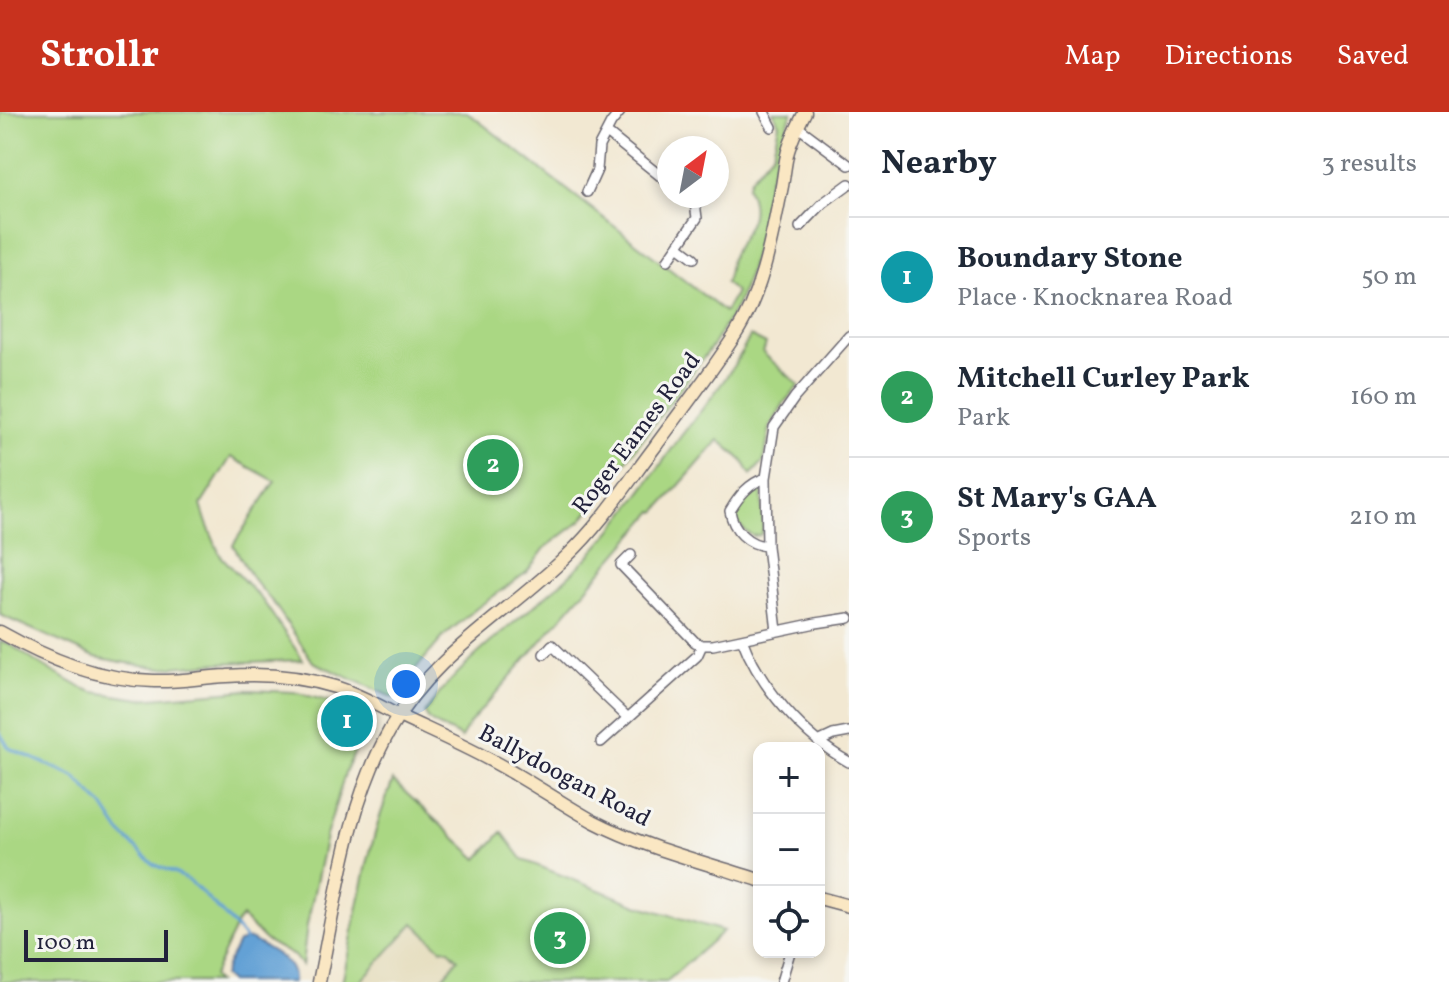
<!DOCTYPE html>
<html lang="en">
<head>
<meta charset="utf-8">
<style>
  body { margin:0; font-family:Vollkorn,serif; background:#f6f6f7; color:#1f2937 }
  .controls { position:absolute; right:24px; bottom:24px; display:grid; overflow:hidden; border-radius:16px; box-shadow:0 4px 12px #0003 }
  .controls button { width:72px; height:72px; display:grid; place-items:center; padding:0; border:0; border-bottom:2px solid #e0e1e3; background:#fff; color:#1f2937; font:40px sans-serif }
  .compass { position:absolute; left:657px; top:24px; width:72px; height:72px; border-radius:50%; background:#fff; box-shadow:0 4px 12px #0003; rotate:32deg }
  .scale { position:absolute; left:24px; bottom:20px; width:144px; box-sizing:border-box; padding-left:8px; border:4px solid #22223b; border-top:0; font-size:22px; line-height:28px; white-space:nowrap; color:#22223b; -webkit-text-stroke:6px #f6f6f2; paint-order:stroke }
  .you { position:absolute; left:406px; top:572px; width:28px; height:28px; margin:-20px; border:6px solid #fff; border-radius:50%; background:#1a73e8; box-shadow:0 0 0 12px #1a73e833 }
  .badge { display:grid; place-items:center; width:52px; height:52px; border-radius:50%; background:#c8321e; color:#fff; font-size:26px; font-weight:700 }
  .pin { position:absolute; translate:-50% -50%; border:4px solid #fff; box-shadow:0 2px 8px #0006 }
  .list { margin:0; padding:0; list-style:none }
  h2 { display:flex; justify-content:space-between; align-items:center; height:104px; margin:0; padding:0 32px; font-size:34px }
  h2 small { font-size:26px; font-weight:400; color:#747a83 }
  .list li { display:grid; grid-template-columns:52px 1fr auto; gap:24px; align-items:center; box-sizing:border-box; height:120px; padding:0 32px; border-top:2px solid #e0e1e3 }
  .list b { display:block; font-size:30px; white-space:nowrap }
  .list p { margin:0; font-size:26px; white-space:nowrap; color:#747a83 }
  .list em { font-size:26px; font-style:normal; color:#747a83 }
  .icon { flex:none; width:44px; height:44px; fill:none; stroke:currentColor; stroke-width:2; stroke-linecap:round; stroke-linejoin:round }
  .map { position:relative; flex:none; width:849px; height:870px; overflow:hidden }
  header { display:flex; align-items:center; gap:48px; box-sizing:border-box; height:112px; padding:0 40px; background:#c8321e; color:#fff }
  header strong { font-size:38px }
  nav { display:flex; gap:44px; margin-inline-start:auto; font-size:28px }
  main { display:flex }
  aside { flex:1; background:#fff }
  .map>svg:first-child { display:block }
</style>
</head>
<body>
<header>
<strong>Strollr</strong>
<nav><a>Map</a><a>Directions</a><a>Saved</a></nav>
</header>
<main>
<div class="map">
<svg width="849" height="870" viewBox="0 0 849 870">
  <rect width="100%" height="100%" fill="#f6f6f2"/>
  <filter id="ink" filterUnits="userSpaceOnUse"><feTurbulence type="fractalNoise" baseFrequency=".0125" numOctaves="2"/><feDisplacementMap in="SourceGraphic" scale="16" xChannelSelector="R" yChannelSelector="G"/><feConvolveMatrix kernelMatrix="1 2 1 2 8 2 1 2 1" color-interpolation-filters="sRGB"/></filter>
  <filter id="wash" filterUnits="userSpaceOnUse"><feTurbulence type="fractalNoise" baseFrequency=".006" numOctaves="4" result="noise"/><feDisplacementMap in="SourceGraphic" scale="32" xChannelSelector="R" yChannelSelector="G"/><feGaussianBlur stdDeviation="1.8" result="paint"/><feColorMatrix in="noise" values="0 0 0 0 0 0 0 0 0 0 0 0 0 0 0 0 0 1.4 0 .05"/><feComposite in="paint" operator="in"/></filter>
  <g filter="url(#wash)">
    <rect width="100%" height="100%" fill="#f2e8d2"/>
    <!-- built -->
    <path fill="#e4dbba" d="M414 810 441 837 449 838 459 848 439 870H360Z"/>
    <!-- green -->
    <path fill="#aad783" stroke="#667c5f" stroke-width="2" d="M0 0H467L725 200 736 180 725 171C730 162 728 156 731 147 741 120 763 108 747 75L750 67 773 40 779 12 773 0H792L768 70 757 130 748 164 737 193 713 233 582 408 545 436 527 460 477 496 445 523 406 568 394 586 313 550 275 493 253 467 233 433 275 369 231 345 201 393 207 412 220 443 263 489 303 548 219 551 161 556 121 550 95 545 0 503Z
      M750 224 766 232 763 241 799 273 784 291 770 315 764 349 751 363 743 349 719 328 656 400 654 399 469 612 461 626C450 616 429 615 425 601 465 542 525 506 575 458 616 419 648 370 681 324 706 292 733 261 750 224Z
      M758 378 762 381 763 418 760 423 753 424C728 410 730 387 758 378Z
      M0 530 8 531 39 552 82 576 94 580 140 587 248 578 294 580 346 594 352 600 357 615H364L363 623 346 658 326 724 307 813 302 854 294 844 265 828 242 805 237 811 212 865 217 870H0Z
      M393 669 478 747 502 720 523 748 637 793 723 819 666 870H439L458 847 449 838 441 837 414 811 360 870H342C358 802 366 734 393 669Z"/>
    <!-- water -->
    <path fill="#63a1d5" stroke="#426288" stroke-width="2" d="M250 827C266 836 296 848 293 870H230L223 864 227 852 238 830Z"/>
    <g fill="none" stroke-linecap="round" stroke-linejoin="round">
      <!-- stream -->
      <path stroke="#63a1d5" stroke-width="3" d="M0 621 9 636 74 664 103 694 120 720 135 735 153 752 175 761 191 770 224 803 244 825 246 831"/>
    </g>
  </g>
  <g filter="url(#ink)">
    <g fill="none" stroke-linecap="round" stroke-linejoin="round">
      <defs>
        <path id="street" d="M764 0 772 15
          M798 15 849 53
          M607 21 669 71
          M587 80 597 58 599 34 611 11 620 0
          M800 115 823 91 849 72
          M678 134 694 146
          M668 148 697 106 695 91 686 84
          M766 366C749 371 739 384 730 399 733 418 748 433 767 434
          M631 443 621 453 695 530 702 533H713L816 511 849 506
          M777 519 767 434 766 366 774 315 795 285 849 224
          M742 527C759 574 805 626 849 650
          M544 542 552 533 628 606
          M601 630 697 544 702 533
          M818 630 833 623 849 620
          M781 870 790 840"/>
        <path id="secondary" d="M0 520C48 547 98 568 154 569 179 570 203 565 227 564 264 561 299 564 335 575 358 582 379 594 401 605 439 623 479 640 515 662 541 677 566 694 593 709 645 736 704 750 759 768
          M819 786 849 794
          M319 870C337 784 347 693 391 616 433 542 508 502 567 444 601 412 626 373 654 336 681 299 710 262 735 223 763 180 772 124 782 74 784 63 785 50 788 39 792 25 799 12 805 0"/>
      </defs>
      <!-- street casing -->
      <use href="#street" stroke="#6b6770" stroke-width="12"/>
      <!-- secondary casing -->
      <use href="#secondary" stroke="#6b6770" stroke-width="15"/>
      <!-- street -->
      <use href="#street" stroke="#fff" stroke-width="9"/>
      <!-- secondary -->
      <use href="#secondary" stroke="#fae7c3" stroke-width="12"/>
    </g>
  </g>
  <g text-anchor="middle" stroke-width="6" stroke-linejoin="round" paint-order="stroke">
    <!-- street labels -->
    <g font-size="24" fill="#22223b" stroke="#f6f6f2">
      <text transform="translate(636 321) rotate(-53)" y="8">Roger Eames Road</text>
      <text transform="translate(565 663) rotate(28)" y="8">Ballydoogan Road</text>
    </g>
  </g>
</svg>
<div class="controls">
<button>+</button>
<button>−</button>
<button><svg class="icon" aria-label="locate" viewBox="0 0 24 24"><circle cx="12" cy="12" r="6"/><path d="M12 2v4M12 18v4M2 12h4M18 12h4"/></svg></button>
</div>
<svg class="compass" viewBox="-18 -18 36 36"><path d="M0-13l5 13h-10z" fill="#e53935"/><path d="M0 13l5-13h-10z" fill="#747a83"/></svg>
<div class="scale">100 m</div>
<div class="you"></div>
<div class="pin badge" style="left:347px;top:609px;background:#0f9aa8">1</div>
<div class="pin badge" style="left:493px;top:353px;background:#2e9e5b">2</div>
<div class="pin badge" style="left:560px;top:826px;background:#2e9e5b">3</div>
</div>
<aside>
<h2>Nearby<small>3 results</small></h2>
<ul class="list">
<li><span class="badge" style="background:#0f9aa8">1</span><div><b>Boundary Stone</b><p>Place · Knocknarea Road</p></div><em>50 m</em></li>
<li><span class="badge" style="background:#2e9e5b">2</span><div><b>Mitchell Curley Park</b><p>Park</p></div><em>160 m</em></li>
<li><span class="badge" style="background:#2e9e5b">3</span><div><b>St Mary's GAA</b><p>Sports</p></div><em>210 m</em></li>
</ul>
</aside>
</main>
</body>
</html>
